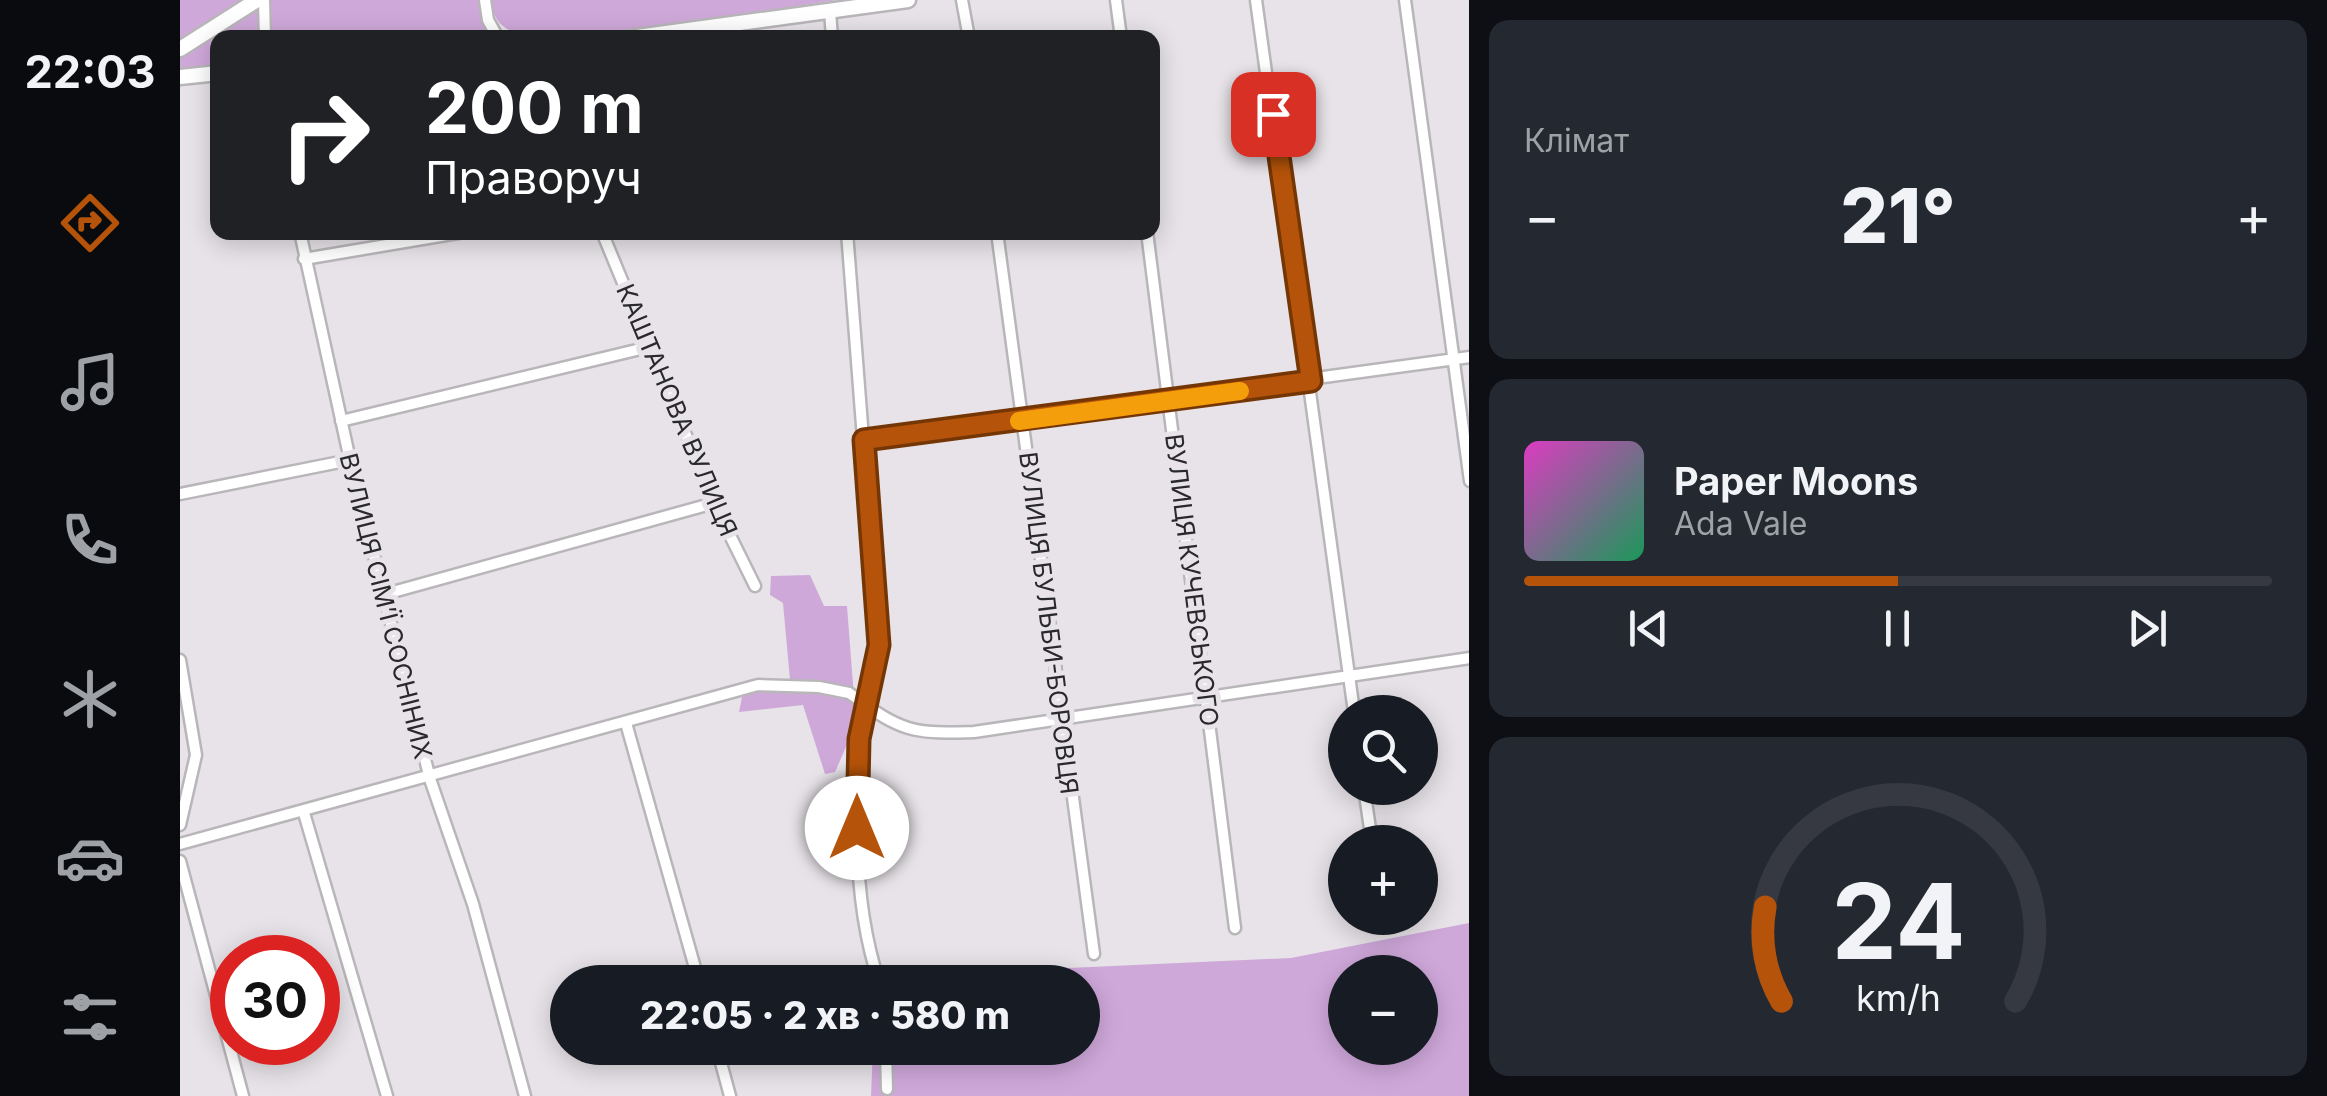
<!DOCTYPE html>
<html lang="uk">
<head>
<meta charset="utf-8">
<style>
	:root { --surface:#171b24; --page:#242831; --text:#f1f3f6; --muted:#9ea1a6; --line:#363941; --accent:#b45309 }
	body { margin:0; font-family:Inter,sans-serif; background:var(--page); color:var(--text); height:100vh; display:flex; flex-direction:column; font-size:38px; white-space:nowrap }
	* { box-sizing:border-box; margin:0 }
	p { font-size:32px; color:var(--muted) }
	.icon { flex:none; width:55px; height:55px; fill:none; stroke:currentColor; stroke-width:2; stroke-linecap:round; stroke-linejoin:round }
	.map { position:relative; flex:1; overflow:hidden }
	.panel { display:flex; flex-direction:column; gap:20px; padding:20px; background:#0d0f14; width:858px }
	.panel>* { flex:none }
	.top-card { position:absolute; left:30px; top:30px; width:950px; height:210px; border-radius:20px; box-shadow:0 5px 25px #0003; background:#202124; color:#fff; overflow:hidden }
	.buttons { position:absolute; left:1148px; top:695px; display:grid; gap:20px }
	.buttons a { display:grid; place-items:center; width:110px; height:110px; border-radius:50%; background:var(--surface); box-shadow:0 5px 25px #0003; font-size:50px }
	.speed { position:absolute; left:30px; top:935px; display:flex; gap:20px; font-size:50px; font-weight:700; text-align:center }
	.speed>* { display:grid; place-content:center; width:130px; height:130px; border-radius:50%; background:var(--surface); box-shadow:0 5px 25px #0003; line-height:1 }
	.speed .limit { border:15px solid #d22; background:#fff; color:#111 }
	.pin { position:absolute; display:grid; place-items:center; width:85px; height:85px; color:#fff; margin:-42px; border-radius:20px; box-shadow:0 5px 15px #0006 }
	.me { position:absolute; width:110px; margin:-55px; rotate:0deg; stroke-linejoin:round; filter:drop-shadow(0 0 8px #0008) }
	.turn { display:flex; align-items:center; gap:35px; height:210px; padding:0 50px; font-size:45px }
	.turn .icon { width:130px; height:130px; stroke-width:2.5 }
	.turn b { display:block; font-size:70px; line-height:85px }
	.big { font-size:75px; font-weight:800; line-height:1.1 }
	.panel .widget { flex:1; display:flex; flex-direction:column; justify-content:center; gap:15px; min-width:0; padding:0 35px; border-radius:20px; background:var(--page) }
	.panel .dial { align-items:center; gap:0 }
	.dial svg { height:260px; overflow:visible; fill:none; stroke:var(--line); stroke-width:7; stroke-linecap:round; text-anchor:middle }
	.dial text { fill:var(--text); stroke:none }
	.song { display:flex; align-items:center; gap:30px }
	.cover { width:120px; height:120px; border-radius:15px; background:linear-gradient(135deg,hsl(310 70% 55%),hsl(150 70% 35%)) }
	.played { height:10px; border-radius:5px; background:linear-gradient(90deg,var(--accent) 50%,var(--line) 50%) }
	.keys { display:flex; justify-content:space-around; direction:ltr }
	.heat { display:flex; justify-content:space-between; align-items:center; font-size:55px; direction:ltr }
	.trip { position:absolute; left:370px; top:965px; width:550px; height:100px; border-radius:50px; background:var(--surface); box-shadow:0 5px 25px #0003; font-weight:800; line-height:100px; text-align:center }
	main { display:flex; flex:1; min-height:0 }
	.tab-bar { display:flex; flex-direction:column; width:180px; justify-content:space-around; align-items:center; background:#090b0e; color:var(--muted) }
	.tab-bar .icon { width:70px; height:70px }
	.tab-bar .on { color:var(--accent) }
	.tab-bar b { font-size:45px; color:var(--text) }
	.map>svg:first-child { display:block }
	.green { fill:#cfa8da; fill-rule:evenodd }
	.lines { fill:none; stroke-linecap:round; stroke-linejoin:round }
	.street-casing { stroke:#b9b6ba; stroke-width:15 }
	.secondary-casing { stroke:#b9b6ba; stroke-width:19 }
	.street { stroke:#fff; stroke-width:10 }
	.secondary { stroke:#fff; stroke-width:14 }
	.route-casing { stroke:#753606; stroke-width:25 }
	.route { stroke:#b45309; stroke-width:18 }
	.slow { stroke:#f59e0b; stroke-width:18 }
	.labels { text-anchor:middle; stroke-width:10; stroke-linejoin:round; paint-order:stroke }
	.street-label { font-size:25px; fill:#29282a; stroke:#e7e3e8 }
</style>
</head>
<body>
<main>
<nav class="tab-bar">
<b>22:03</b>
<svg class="icon on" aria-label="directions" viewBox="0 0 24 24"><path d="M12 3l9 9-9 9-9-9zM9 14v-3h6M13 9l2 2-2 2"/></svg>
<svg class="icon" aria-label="music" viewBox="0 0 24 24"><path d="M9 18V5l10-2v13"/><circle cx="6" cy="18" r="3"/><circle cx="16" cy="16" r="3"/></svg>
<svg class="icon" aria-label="phone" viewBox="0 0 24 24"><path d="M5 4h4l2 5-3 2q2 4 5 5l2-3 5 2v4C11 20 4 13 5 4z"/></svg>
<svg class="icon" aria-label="climate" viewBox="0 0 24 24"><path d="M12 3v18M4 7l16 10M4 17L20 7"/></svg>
<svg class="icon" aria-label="car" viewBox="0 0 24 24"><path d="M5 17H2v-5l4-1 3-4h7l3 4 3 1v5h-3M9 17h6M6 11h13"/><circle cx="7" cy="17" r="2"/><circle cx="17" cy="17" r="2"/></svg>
<svg class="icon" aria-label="filters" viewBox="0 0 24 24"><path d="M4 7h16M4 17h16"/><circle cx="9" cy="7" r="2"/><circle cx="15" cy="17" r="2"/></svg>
</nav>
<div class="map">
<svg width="1290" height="1096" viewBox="0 0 1290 1096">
	<rect width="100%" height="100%" fill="#e7e3e8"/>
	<!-- green -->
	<path class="green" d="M0 0H299L308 37 304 34 295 38H38L37 75 0 80Z
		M310 0H657C599 8 370 53 329 30 316 23 314 14 310 0Z
		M630 575 644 606H667L676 724 655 772 645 774 623 705 559 712 562 697 575 692 611 691 603 603 590 595 591 576Z
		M1289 923V1096H691L693 1048H902V982H830L845 981V970L1111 958ZM1165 972H1240V1048H1165Z"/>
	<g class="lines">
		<defs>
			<path id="street" d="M84 0 85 38
				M305 0 308 20 318 38
				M782 0 789 38
				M936 0 941 38
				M1076 0 1174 712
				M1225 0 1290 481
				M650 11 652 38
				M120 232 170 460 250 779 293 904 345 1096
				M422 232 534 503 575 586
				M667 232 699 645 685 704C725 735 746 733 794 732L1290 658
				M817 232 914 954
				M967 232 1055 928
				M124 259 284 232
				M161 421 469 347
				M683 440 1290 357
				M0 494 170 460
				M202 595 534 503
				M0 660 16 755 0 825
				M446 723 519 982
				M1184 788 1192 842
				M124 813 207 1096
				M0 844 578 685 639 687 669 693 685 704C675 795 670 894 699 982
				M0 861 63 1096
				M537 1048 550 1096
				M706 1048 707 1089"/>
			<path id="secondary" d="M450 38 728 0
				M0 49 77 0
				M0 77 38 73"/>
		</defs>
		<!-- street casing -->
		<use href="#street" class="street-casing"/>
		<!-- secondary casing -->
		<use href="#secondary" class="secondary-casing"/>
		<!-- street -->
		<use href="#street" class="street"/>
		<!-- secondary -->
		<use href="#secondary" class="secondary"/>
	</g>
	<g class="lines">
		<defs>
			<path id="route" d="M677 828 679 739 699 645 684 440 1131 381 1093 114"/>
		</defs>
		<!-- route casing -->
		<use href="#route" class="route-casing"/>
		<!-- route -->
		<use href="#route" class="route"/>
		<!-- slow -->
		<path class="slow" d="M839 421 1060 391"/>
	</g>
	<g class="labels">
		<!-- street labels -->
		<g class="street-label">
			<text transform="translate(497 410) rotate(67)" y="9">КАШТАНОВА ВУЛИЦЯ</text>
			<text transform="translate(1012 580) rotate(83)" y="9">ВУЛИЦЯ КУЧЕВСЬКОГО</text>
			<text transform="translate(206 606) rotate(76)" y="9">ВУЛИЦЯ СІМ’Ї СОСНІНИХ</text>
			<text transform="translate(869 623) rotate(83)" y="9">ВУЛИЦЯ БУЛЬБИ-БОРОВЦЯ</text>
		</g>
	</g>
</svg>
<div class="buttons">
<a><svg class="icon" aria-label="search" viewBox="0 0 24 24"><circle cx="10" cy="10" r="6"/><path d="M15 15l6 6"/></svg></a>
<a>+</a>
<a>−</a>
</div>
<div class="speed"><div class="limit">30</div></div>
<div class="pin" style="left:1093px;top:114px;background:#d93025"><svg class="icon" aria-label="arrive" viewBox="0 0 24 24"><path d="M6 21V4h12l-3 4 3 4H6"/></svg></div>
<svg class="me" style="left:677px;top:828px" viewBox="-20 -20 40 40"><circle r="19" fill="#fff"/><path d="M0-13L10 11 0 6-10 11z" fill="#b45309"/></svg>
<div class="trip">22:05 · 2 хв · 580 m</div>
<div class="top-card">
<div class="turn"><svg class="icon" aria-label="right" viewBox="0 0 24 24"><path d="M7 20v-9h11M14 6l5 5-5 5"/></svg><div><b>200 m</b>Праворуч</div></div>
</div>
</div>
<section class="panel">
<div class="widget"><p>Клімат</p>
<div class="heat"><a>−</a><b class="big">21°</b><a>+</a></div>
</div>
<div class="widget">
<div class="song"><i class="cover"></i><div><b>Paper Moons</b><p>Ada Vale</p></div></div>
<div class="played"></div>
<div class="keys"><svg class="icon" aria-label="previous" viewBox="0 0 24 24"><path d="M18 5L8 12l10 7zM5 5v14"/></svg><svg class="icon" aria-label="pause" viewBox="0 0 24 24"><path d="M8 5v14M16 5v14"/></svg><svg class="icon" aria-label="next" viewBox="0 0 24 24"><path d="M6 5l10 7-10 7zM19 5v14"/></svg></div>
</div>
<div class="widget dial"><svg viewBox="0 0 100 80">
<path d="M14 69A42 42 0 1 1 86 69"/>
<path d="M14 69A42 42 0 0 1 9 40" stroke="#b45309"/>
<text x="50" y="56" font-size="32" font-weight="700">24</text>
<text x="50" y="72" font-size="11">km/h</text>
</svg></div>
</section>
</main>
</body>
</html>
